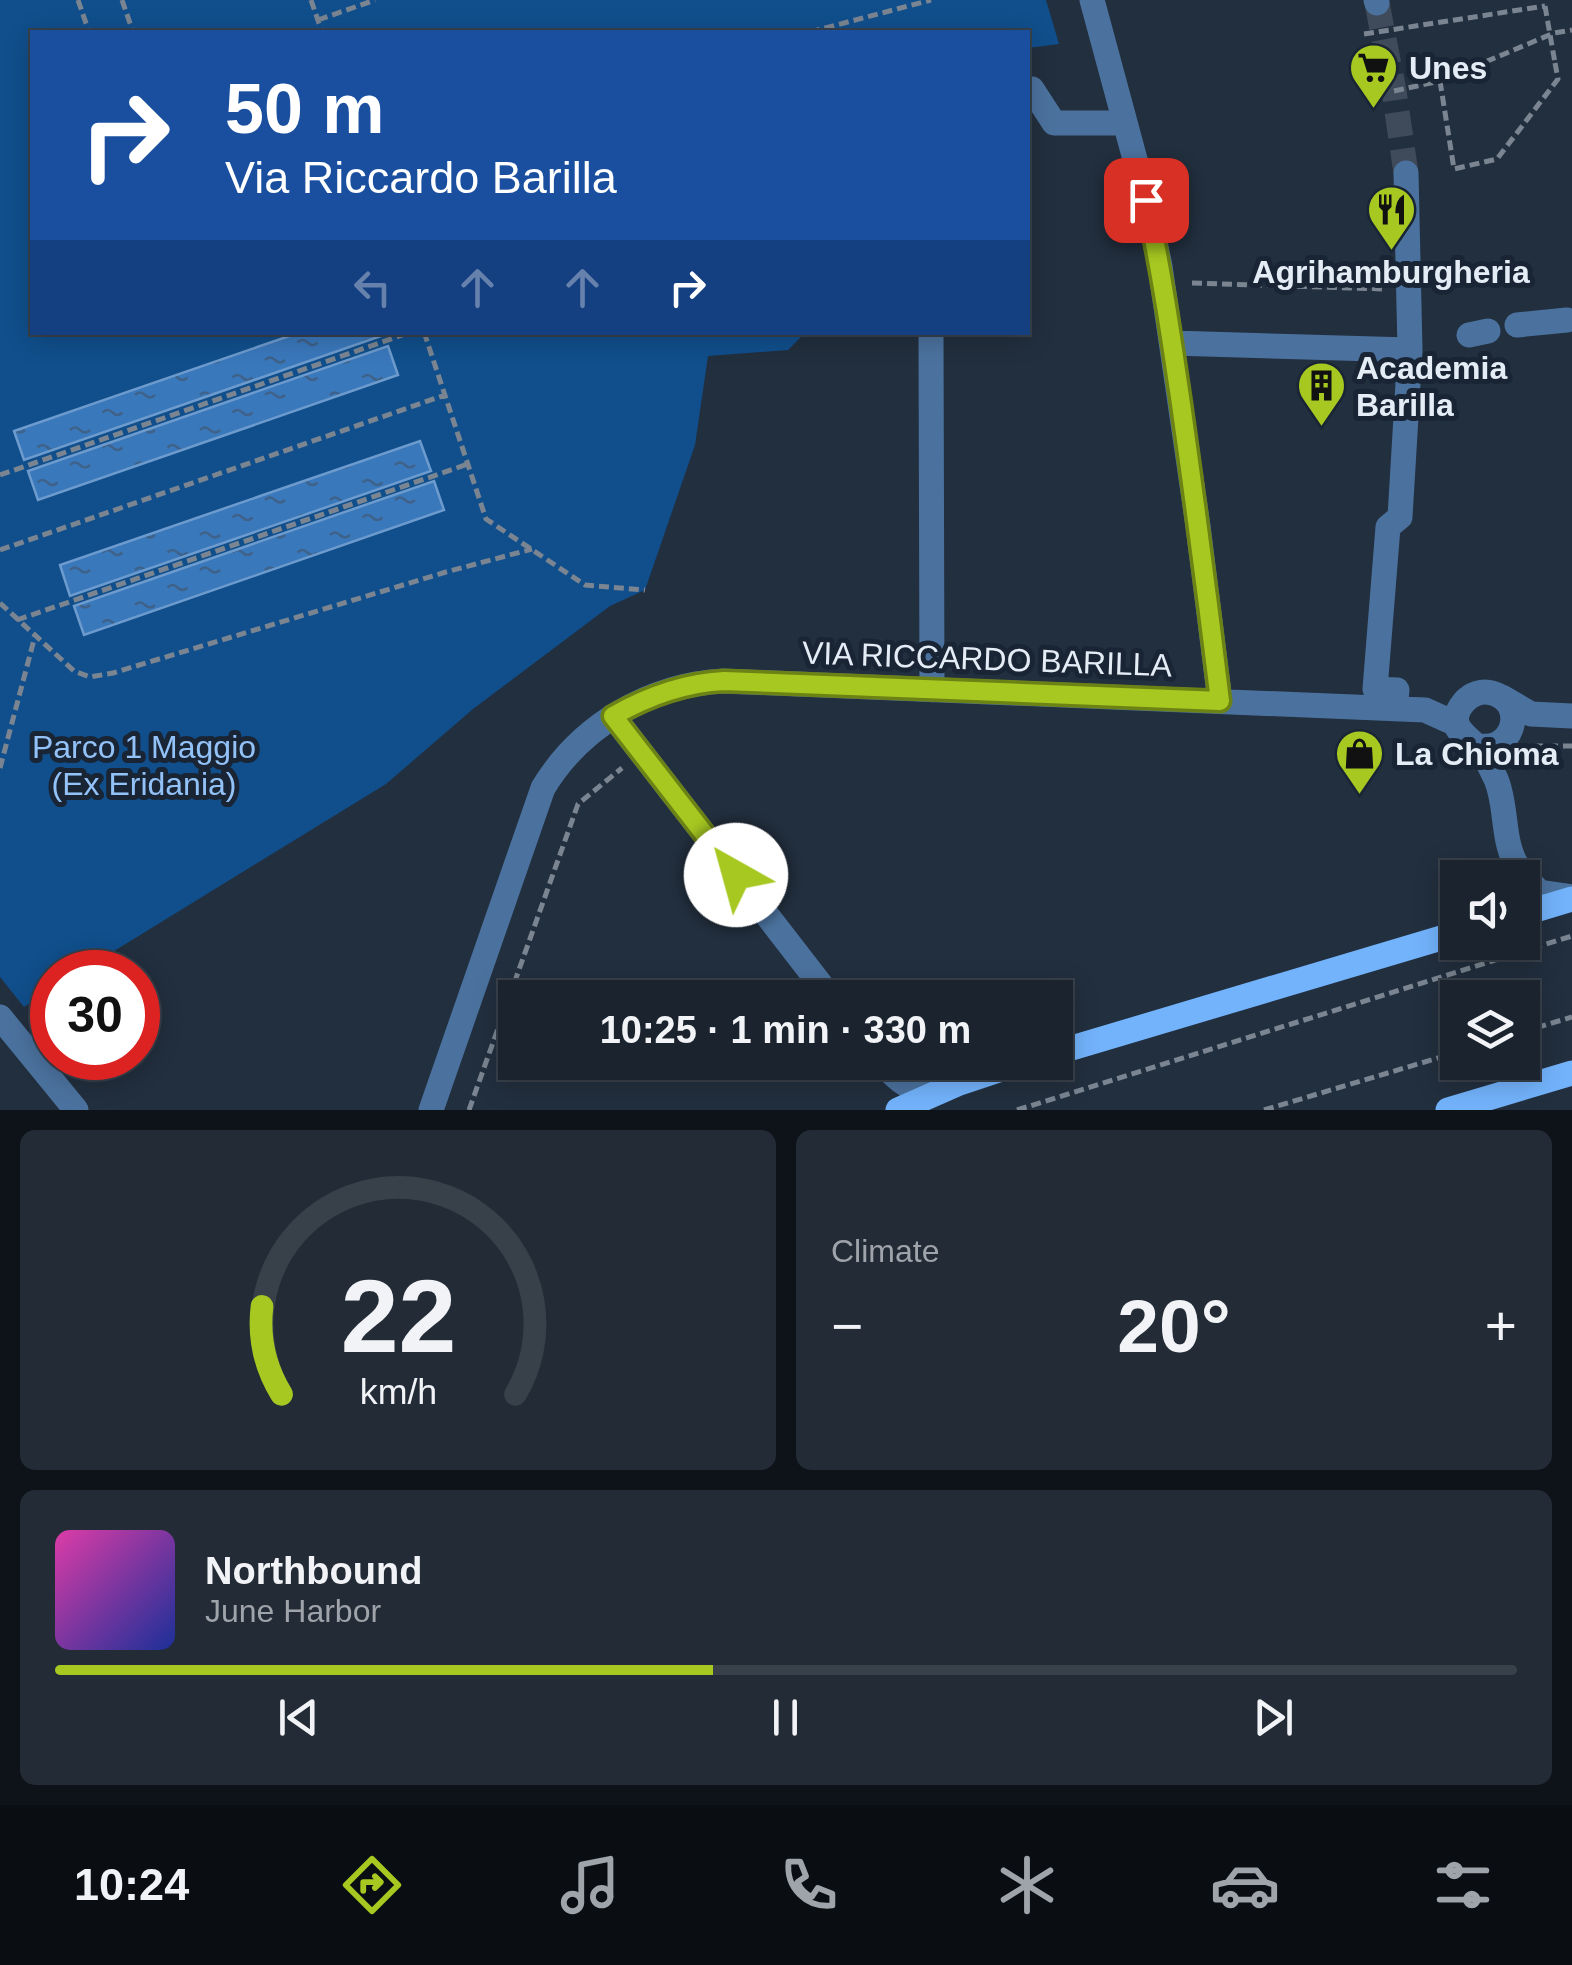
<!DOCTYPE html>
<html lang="en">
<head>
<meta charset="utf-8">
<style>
	:root { --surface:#1a232e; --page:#232b36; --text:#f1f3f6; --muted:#9fa4aa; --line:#38404a; --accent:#a6c821 }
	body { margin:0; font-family:Helvetica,sans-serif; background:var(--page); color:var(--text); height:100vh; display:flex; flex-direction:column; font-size:38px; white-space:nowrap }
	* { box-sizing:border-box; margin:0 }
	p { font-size:32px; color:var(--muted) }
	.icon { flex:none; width:55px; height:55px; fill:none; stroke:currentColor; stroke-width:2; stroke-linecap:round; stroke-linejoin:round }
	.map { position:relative; height:1110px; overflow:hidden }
	.side { display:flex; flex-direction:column; gap:20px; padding:20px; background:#0e1319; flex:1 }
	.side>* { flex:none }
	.top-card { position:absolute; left:30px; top:30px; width:1000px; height:305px; border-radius:0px; box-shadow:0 5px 25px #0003,0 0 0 2px var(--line); background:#1a4fa0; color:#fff; overflow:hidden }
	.tools { position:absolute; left:1440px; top:860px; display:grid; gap:20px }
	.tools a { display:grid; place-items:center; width:100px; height:100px; border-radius:0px; background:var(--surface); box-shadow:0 5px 25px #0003,0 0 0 2px var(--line); font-size:50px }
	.speed { position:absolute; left:30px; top:950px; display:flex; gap:20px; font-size:50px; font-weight:700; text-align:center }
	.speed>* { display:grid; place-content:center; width:130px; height:130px; border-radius:50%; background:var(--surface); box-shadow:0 5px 25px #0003,0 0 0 2px var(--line); line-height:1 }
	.speed .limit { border:15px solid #d22; background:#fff; color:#111 }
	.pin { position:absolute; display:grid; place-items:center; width:85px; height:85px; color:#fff; margin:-42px; border-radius:20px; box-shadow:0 5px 15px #0006 }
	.me { position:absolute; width:110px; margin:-55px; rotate:322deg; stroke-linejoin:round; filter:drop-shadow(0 0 8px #0008) }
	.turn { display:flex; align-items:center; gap:35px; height:210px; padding:0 30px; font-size:45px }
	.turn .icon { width:130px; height:130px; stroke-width:2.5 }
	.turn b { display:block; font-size:70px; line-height:85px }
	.lanes { display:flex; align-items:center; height:95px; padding:0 30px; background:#0003; justify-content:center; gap:50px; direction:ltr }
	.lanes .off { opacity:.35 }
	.big { font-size:75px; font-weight:800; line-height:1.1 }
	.side .tile { flex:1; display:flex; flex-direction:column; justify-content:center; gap:15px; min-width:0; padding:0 35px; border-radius:15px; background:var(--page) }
	.side .dial { align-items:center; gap:0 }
	.dial svg { height:260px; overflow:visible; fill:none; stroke:var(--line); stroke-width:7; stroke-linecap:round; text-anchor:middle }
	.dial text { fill:var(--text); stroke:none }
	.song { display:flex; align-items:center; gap:30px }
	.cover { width:120px; height:120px; border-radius:15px; background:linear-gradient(135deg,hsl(320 70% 55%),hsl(230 70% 35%)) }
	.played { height:10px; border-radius:5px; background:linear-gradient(90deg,var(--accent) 45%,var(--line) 45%) }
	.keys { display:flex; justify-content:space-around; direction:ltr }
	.heat { display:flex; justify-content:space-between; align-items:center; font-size:55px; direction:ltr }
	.side .tiles { flex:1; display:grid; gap:20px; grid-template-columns:1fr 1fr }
	.tile:last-child { grid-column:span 2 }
	.trip { position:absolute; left:498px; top:980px; width:575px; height:100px; border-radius:0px; background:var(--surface); box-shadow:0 5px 25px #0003,0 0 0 2px var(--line); font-weight:800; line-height:100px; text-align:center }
	.tab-bar { display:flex; height:160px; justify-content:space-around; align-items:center; background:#0a0e12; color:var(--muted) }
	.tab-bar .icon { width:70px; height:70px }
	.tab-bar .on { color:var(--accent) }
	.tab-bar b { font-size:45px; color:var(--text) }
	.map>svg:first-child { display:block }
	.park { fill:#104f8c; fill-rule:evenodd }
	.water { fill:url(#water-ripples); stroke:#6d9bcd; stroke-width:2.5 }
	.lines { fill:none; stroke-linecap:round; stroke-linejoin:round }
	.minor-tunnel { stroke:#3f4b5a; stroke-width:25; stroke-dasharray:25 12; stroke-linecap:butt }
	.path { stroke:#7a8591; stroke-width:5; stroke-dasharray:10 5; stroke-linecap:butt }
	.minor { stroke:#4b729e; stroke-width:25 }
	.major { stroke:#73b3fc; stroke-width:25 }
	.path-bridge { stroke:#7a8591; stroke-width:5; stroke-dasharray:10 5; stroke-linecap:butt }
	.route-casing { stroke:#6c8215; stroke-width:25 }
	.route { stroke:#a6c821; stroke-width:18 }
	.labels { text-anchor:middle; stroke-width:10; stroke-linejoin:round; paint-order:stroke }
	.poi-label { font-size:32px; font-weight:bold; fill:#e4ecf6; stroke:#192534; text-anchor:start }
	.street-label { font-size:32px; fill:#e4ecf6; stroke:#192534 }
	.park-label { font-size:32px; fill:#93c2f8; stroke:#192534 }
</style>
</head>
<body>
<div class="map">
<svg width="1572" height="1110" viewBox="0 0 1572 1110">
	<defs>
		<pattern id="water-ripples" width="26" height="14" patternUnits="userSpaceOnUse" patternTransform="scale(2.5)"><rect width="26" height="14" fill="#3a78bc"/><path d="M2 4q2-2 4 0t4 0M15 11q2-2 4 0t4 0" fill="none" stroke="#3e6289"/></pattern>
	</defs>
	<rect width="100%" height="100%" fill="#222f3e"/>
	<!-- park -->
	<path class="park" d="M0 0H1046L1059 44 1028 48V32H32V332L298 333 14 431 24 460 384 335 383 333H805L788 350 708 356 695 445 645 590 610 606 473 709 386 784 80 972H52V989L24 1007 0 977ZM388 347 398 375 37 499 28 471ZM434 481 444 510 84 634 74 606Z"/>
	<!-- water -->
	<path class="water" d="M383 332 384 335 24 460 14 431 298 333Z
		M388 346 398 375 38 500 28 471Z
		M420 441 431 471 70 596 60 565Z
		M434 481 444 510 84 635 74 606Z"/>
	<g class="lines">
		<!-- minor-tunnel -->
		<path class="minor-tunnel" d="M1377 3 1394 91 1406 173"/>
		<!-- path -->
		<path class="path" d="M78 0 89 32
			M122 0 133 32
			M311 0 322 32
			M318 20 375 0
			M810 32 931 0
			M1364 34 1545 6
			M1555 63 1558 79 1497 159 1454 169 1440 81 1554 33 1572 30
			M1394 91 1440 81
			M1192 283 1384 289
			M424 332 486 519 585 585 645 590
			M0 475 411 332
			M0 550 445 395
			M0 603 74 671 90 677 113 673 446 572 532 549
			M17 620 468 464
			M1533 746H1572
			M0 768 35 636
			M1522 1032 1572 1017
			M469 1110 578 804 622 768
			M1017 1110 1572 936
			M1264 1110 1458 1052"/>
		<!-- minor -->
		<path class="minor" d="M1092 0 1146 200 1160 266 1198 526 1220 701
			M1376 0 1377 3
			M1028 89H1032L1054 123H1124
			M1517 325 1567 320
			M931 332 932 690
			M1469 335 1488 331
			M1172 343 1410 350
			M1502 697 1531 714 1572 716
			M1395 708 1397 690 1375 689 1388 527 1400 517 1410 350 1406 173
			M613 716 831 998
			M1473 744C1513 758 1529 703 1492 693 1482 690 1471 694 1464 702 1443 727 1471 737 1482 752 1485 756 1494 775 1496 779 1507 805 1502 837 1515 862 1521 873 1531 883 1539 892L1572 897
			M0 1017 76 1110
			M882 1062C897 1081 913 1094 938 1091
			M431 1110 543 788C581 725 650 685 723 681L1425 710 1454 723 1460 732"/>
		<!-- major -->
		<path class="major" d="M1522 914 1572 899
			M1055 1053 1458 933
			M898 1110 957 1084 1023 1062
			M1448 1110 1572 1073"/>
		<!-- path-bridge -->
		<path class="path-bridge" d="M1545 6 1555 63"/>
	</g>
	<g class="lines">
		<defs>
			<path id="route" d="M736 875 613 716C648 696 683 683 724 681L1220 701C1208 602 1195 503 1181 404 1171 336 1161 268 1146 200"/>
		</defs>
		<!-- route casing -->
		<use href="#route" class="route-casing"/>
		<!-- route -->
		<use href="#route" class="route"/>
	</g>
	<!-- icons -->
	<defs>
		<symbol id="supermarket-pin" viewBox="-11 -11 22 30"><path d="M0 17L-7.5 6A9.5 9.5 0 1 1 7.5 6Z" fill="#a6c821" stroke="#192534"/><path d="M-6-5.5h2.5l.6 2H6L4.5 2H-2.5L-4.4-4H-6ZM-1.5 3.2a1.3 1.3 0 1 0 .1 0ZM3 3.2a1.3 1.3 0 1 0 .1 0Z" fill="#111"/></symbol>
		<symbol id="restaurant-pin" viewBox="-11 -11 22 30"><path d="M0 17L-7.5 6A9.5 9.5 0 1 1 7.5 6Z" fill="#a6c821" stroke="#192534"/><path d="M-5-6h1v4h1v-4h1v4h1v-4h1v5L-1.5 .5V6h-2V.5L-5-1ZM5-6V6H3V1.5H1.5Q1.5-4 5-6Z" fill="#111"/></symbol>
		<symbol id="building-pin" viewBox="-11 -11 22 30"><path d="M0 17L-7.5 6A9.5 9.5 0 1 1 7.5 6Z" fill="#a6c821" stroke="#192534"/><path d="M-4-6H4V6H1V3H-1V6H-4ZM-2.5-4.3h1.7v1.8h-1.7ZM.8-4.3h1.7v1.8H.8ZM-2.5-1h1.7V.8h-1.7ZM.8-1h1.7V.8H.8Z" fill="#111"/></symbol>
		<symbol id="shop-pin" viewBox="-11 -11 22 30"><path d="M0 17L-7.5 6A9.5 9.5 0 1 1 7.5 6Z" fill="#a6c821" stroke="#192534"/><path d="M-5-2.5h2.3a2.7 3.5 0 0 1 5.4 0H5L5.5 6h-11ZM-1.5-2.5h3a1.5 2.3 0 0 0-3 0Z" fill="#111"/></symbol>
	</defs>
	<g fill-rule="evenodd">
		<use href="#supermarket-pin" x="1346" y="40" width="55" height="75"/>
		<use href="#restaurant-pin" x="1364" y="182" width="55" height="75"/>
		<use href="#building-pin" x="1294" y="358" width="55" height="75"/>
		<use href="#shop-pin" x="1332" y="726" width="55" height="75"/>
	</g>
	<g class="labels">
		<!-- poi labels -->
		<g class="poi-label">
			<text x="1409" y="79">Unes</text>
			<text x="1391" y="283" text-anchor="middle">Agrihamburgheria</text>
			<text x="1356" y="379">Academia<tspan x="1356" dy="37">Barilla</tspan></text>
			<text x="1395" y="765">La Chioma</text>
		</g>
		<!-- street labels -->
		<g class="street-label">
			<text transform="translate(987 659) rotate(2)" y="11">VIA RICCARDO BARILLA</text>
		</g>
		<!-- park labels -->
		<g class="park-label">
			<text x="144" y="758">Parco 1 Maggio<tspan x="144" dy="37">(Ex Eridania)</tspan></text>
		</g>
	</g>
</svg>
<div class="tools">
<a><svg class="icon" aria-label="sound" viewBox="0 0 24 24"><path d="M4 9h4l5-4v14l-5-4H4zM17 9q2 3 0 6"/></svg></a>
<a><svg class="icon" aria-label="layers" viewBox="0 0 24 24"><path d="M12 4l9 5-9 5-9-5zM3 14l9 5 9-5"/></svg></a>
</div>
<div class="speed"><div class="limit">30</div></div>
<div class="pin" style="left:1146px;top:200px;background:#d93025"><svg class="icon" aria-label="arrive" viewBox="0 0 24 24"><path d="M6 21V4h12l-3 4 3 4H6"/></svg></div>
<svg class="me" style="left:736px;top:875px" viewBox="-20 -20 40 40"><circle r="19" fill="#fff"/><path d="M0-13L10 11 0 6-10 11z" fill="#a6c821"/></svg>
<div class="trip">10:25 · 1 min · 330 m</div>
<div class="top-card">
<div class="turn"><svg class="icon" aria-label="right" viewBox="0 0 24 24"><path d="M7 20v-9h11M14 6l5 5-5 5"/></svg><div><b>50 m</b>Via Riccardo Barilla</div></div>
<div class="lanes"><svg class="icon off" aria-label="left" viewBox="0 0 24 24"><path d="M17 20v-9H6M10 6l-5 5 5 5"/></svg><svg class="icon off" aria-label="ahead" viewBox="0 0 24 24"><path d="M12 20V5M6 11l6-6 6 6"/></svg><svg class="icon off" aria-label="ahead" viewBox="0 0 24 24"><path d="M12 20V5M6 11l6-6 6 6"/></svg><svg class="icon" aria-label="right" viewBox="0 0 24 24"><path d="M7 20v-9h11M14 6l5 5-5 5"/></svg></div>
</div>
</div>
<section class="side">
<div class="tiles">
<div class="tile dial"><svg viewBox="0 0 100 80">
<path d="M14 69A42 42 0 1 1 86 69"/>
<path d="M14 69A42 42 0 0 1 8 42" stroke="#a6c821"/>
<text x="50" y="56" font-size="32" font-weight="700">22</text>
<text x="50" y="72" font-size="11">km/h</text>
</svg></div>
<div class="tile"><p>Climate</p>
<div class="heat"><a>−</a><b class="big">20°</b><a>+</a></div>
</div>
<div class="tile">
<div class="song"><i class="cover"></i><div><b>Northbound</b><p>June Harbor</p></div></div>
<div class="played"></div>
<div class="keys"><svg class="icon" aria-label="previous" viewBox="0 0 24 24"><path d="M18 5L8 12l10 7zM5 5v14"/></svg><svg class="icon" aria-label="pause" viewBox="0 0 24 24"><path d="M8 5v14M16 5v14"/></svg><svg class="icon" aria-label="next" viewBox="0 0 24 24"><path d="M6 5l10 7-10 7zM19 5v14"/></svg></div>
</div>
</div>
</section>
<nav class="tab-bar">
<b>10:24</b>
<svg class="icon on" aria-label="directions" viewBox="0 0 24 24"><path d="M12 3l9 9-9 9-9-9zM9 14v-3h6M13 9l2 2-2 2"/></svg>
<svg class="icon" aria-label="music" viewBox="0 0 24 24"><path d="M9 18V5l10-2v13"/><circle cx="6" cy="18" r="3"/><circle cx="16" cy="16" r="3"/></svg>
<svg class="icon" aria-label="phone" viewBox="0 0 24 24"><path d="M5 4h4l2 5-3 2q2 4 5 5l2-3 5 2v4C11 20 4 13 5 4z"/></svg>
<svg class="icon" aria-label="climate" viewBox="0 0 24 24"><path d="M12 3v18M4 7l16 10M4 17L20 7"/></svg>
<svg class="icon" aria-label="car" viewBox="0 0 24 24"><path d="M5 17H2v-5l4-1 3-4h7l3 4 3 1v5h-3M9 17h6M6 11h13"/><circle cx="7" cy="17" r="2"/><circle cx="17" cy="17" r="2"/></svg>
<svg class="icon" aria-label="filters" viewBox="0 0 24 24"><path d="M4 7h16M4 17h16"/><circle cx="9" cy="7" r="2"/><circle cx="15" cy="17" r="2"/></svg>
</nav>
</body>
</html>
